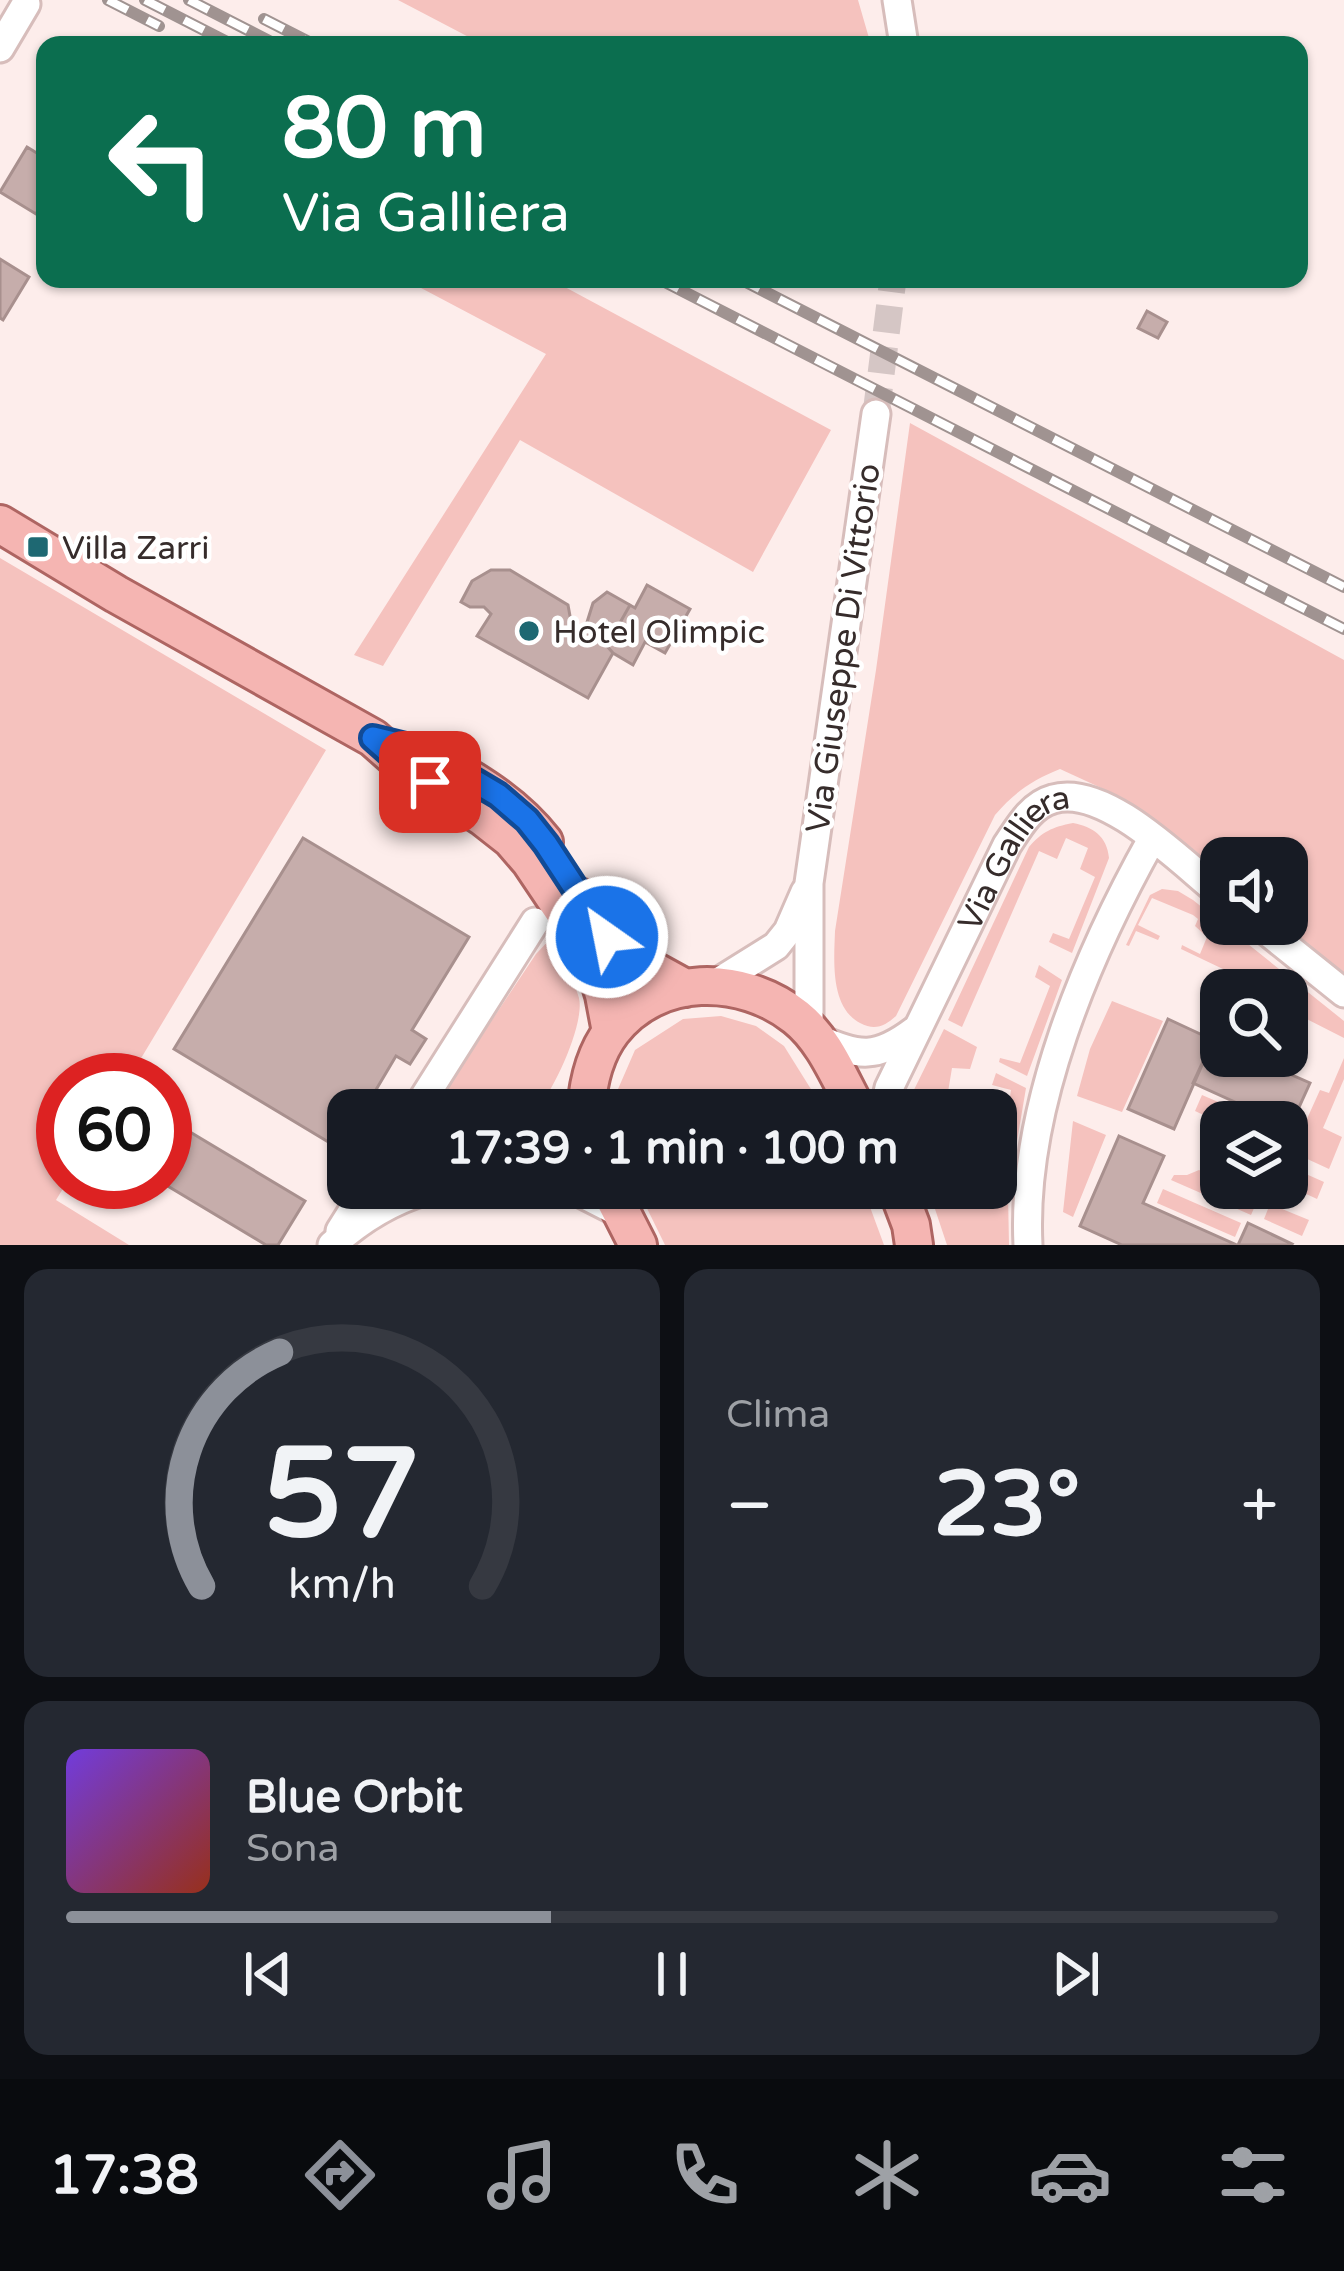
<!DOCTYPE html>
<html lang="it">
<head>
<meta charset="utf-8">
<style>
	:root { --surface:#171b24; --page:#242831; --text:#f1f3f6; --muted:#9ea1a6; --line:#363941; --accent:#8c9099 }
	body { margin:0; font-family:"Varela Round",sans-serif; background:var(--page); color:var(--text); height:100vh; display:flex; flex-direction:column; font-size:45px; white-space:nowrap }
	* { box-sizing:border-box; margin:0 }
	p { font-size:39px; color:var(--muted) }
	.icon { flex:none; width:66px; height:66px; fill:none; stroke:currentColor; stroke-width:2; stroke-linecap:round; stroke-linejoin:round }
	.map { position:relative; height:1245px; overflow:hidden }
	.sheet { display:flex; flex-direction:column; gap:24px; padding:24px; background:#0d0f14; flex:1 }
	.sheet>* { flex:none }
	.top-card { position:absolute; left:36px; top:36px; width:1272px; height:252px; border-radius:24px; box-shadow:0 3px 9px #0004; background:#0b6e4f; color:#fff; overflow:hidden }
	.tools { position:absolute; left:1200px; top:837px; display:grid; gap:24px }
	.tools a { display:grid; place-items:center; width:108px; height:108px; border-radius:24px; background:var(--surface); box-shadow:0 3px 9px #0004; font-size:60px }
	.speed { position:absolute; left:36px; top:1053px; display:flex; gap:24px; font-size:60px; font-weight:700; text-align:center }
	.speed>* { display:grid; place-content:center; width:156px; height:156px; border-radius:50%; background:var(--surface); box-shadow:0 3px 9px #0004; line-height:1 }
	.speed .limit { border:18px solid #d22; background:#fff; color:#111 }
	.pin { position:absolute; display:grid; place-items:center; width:102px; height:102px; color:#fff; margin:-51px; border-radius:24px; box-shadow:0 6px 18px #0006 }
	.me { position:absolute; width:132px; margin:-66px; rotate:327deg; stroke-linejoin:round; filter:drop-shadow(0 0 9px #0008) }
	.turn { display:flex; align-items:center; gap:42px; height:252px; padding:0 48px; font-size:54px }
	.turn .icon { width:156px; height:156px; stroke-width:2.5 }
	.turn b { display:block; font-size:84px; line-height:102px }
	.big { font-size:90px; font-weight:700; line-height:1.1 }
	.sheet .tile { flex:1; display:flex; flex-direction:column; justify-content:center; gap:18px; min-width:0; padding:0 42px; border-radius:24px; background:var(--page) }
	.sheet .dial { align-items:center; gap:0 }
	.dial svg { height:312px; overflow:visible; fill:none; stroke:var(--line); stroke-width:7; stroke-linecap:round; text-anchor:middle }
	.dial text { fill:var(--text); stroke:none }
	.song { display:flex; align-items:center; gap:36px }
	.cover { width:144px; height:144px; border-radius:18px; background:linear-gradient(135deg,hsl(260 70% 55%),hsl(10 70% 35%)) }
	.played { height:12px; border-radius:6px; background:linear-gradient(90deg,var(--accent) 40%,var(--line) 40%) }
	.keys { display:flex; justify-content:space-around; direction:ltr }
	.heat { display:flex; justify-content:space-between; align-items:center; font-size:66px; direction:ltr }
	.sheet .tiles { flex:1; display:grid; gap:24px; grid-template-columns:1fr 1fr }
	.tile:last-child { grid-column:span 2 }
	.trip { position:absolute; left:327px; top:1089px; width:690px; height:120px; border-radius:24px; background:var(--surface); box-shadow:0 3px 9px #0004; font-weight:700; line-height:120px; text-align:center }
	.tabs { display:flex; height:192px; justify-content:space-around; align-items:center; background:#090b0e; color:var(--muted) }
	.tabs .icon { width:84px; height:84px }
	.tabs .selected { color:var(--accent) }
	.tabs b { font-size:54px; color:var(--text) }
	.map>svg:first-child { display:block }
	.green { fill:#f5c2be }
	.building { fill:#c6adab; stroke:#a8908e; stroke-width:3 }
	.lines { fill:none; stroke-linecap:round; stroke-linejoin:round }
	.minor-tunnel { stroke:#d5c6c5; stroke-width:27; stroke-dasharray:27 14; stroke-linecap:butt }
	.minor-casing { stroke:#d7bdbb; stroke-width:33 }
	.major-casing { stroke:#ae6562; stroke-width:42 }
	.minor { stroke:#fff; stroke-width:27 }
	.major { stroke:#f5b5b2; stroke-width:36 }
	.rail-casing { stroke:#a09391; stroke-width:12 }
	.rail { stroke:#fff; stroke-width:8; stroke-dasharray:22; stroke-linecap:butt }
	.route-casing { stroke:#114b97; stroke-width:30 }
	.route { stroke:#1a73e8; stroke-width:21 }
	.poi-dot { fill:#1e6872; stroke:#fff; stroke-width:4.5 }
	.labels { text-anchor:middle; stroke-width:9; stroke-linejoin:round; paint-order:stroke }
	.poi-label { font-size:33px; fill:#362c2b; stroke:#fff; text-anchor:start }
	.street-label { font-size:33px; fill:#362c2b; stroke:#fff }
</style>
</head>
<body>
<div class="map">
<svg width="1344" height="1245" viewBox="0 0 1344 1245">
	<rect width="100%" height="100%" fill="#fdedeb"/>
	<!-- green -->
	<path class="green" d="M398 0H858L871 45H484Z
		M404 279H550L831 430 753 572 520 440 383 666 354 655 546 354Z
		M910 423 1344 660V974L1283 924H1287V858H1221V875L1110 792 1060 769C1032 780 1014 793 995 815L896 1016C885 1026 875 1031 860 1023 830 1007 834 961 835 931L876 670Z
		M0 558 326 750 128 1080H63V1182H67L56 1200 129 1245H0Z
		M1073 823C1093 827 1107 836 1109 858L1072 953 1049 942 1053 933 1069 939 1095 877 1080 869 1088 848 1066 838 1057 859 1039 851 962 1027 948 1020 1029 847C1042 832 1052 827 1073 823Z
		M1162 889 1178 891 1193 900 1344 1021V1038L1287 1009V990H1267L1181 949 1182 945 1200 954 1207 937 1195 926 1198 919 1193 915 1152 898 1138 925 1160 936 1158 940 1136 931 1129 946 1126 945 1150 895Z
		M552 937C562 956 573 977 579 998 585 1023 554 1091 536 1110H432L536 954Z
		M1039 965 1062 980 1027 1076 999 1062 1000 1058 1020 1063 1050 986 1035 977Z
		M1112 1001 1163 1021 1122 1112 1077 1096 1090 1049Z
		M721 1016 756 1026 784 1046 824 1110H614L615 1096 635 1050 683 1019Z
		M944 1029 977 1047 970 1069 952 1068 945 1110H904Z
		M1344 1058V1079L1323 1128 1342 1137 1329 1169 1292 1152 1320 1090 1329 1093Z
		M996 1073 1026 1088 1008 1194 1009 1245H947L928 1188H958L963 1204H981L980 1188H996L1011 1090 992 1085Z
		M1202 1095 1265 1122 1221 1123 1195 1111Z
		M1073 1121 1106 1135 1073 1217 1063 1212Z
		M1288 1166 1324 1182 1317 1199 1287 1185Z
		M1199 1170 1221 1180V1188H1239L1259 1197 1251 1215 1171 1180 1174 1175H1187Z
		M637 1188H863L884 1245H665Z
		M1163 1189 1241 1223 1235 1237 1157 1203Z
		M1270 1204 1309 1220 1302 1236 1264 1219Z"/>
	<!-- building -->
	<path class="building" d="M27 147 45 158V208L41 205 36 214 0 192Z
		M0 259 29 277 3 320 0 318Z
		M1147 311 1167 322 1158 338 1138 328Z
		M491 570H510L568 605 572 627 583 635 593 603 607 592 630 605 617 628 613 626 606 645 613 653 588 698 477 636 491 614 484 607H470L461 602 472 581Z
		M647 585 690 609 665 653 645 642 633 665 613 653 606 645 613 626 617 628 630 605 635 608Z
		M303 838 469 937 412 1030 426 1039 410 1064 396 1056 364 1110H348V1136L340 1149 174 1049Z
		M1168 1019 1213 1040 1174 1129 1128 1109Z
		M1213 1040 1221 1043V1056H1249L1310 1083 1290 1127 1287 1122H1279L1193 1083Z
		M165 1117 305 1201 278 1245H266L161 1182H165Z
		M1119 1136 1164 1156 1143 1203 1237 1245H1122L1080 1226Z
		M1248 1223 1292 1244 1291 1245H1238Z"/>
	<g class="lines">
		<!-- minor-tunnel -->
		<path class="minor-tunnel" d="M876 414 893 279"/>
		<defs>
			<g id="minor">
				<path d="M897 0 904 45"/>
				<path d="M0 48 26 4"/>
				<path d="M1258 924 1344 993"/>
				<path d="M715 984 776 946 788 931 805 892"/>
				<path d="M809 1030V883L876 414"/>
				<path d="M817 1038C859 1057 877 1059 914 1031"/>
				<path d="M416 1110 535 922"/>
				<path id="s1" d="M884 1110 889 1088 1007 845C1019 827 1031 805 1053 799 1105 783 1183 864 1221 894"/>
				<path d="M571 1188 622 1214"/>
				<path d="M340 1231 367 1188"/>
				<path d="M332 1245C362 1218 396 1197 436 1188"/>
				<path d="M1028 1245C1021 1109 1087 955 1152 839"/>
			</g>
			<path id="major" d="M0 524 116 594 373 738 408 769 483 817 511 839 530 861 575 928 595 966 604 995 611 1032
				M442 762C481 785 516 806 544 842
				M582 898 607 937 625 955 685 988
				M586 1110C588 1083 595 1053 612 1031 657 973 742 974 796 1017 825 1040 839 1078 857 1110
				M609 1188 638 1245
				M897 1188 911 1225 914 1245"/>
		</defs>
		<!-- minor casing -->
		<use href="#minor" class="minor-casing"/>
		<!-- major casing -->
		<use href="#major" class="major-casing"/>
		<!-- minor -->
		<use href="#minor" class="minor"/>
		<!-- major -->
		<use href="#major" class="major"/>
		<defs>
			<path id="rail" d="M108 0 159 26
				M145 0 233 45
				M189 0 277 45
				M264 19 315 45
				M659 279 1344 629
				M740 279 1344 587"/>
		</defs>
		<!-- rail casing -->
		<use href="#rail" class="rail-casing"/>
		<!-- rail -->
		<use href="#rail" class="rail"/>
	</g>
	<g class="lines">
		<defs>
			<path id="route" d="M430 782 408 769 373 738 422 750 498 795 527 820 546 844 607 937"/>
		</defs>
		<!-- route casing -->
		<use href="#route" class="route-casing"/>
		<!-- route -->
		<use href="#route" class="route"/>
	</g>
	<!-- markers -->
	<g class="poi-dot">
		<rect x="26" y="535" width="24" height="24" rx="6"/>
		<circle cx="529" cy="631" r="12"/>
	</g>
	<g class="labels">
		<!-- poi labels -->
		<g class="poi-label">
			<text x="62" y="559">Villa Zarri</text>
			<text x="553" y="643">Hotel Olimpic</text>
		</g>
		<!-- street labels -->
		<g class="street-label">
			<text transform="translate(842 648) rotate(-82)" y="12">Via Giuseppe Di Vittorio</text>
			<text dy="12" stroke="none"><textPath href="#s1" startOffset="288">Via Galliera</textPath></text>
		</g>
	</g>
</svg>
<div class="tools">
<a><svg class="icon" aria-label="sound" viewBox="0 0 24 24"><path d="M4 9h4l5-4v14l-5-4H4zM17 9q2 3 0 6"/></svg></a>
<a><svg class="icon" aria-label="search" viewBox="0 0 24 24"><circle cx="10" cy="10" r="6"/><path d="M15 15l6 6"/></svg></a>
<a><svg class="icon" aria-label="layers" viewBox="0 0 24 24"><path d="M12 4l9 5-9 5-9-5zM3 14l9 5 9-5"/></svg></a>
</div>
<div class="speed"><div class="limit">60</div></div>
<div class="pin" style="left:430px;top:782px;background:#d93025"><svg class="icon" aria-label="arrive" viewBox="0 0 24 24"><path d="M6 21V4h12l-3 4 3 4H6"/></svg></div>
<svg class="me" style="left:607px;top:937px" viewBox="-20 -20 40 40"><circle r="17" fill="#1a73e8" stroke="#fff" stroke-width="3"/><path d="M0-11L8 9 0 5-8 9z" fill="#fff"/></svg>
<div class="trip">17:39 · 1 min · 100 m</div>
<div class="top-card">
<div class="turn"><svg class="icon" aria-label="left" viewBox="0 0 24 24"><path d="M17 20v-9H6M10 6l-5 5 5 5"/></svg><div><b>80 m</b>Via Galliera</div></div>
</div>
</div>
<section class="sheet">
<div class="tiles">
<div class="tile dial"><svg viewBox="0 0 100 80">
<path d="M14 69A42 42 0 1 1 86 69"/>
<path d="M14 69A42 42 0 0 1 34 9" stroke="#8c9099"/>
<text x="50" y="56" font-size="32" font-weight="700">57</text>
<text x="50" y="72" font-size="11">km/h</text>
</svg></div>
<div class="tile"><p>Clima</p>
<div class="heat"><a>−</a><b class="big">23°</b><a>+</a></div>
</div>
<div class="tile">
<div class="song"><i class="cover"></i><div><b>Blue Orbit</b><p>Sona</p></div></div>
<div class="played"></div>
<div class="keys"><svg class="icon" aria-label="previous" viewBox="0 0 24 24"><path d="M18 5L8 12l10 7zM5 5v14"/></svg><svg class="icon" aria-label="pause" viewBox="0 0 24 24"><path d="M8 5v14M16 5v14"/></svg><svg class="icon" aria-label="next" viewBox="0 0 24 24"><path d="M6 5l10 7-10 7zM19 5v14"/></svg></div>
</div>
</div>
</section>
<nav class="tabs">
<b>17:38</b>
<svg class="icon selected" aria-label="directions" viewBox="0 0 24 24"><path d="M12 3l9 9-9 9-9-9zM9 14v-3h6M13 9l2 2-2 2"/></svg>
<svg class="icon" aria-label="music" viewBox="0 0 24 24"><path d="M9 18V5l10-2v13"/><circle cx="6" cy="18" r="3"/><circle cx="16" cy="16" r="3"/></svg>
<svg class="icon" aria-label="phone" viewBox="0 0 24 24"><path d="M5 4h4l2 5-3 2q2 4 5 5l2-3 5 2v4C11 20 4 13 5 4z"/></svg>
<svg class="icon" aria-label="climate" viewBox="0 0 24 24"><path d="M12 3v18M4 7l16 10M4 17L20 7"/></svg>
<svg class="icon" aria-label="car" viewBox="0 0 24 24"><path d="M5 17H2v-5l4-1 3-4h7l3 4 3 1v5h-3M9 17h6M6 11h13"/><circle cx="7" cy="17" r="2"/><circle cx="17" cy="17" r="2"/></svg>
<svg class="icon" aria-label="filters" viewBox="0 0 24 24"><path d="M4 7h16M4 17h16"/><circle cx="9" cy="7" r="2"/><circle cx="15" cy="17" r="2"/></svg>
</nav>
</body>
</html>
